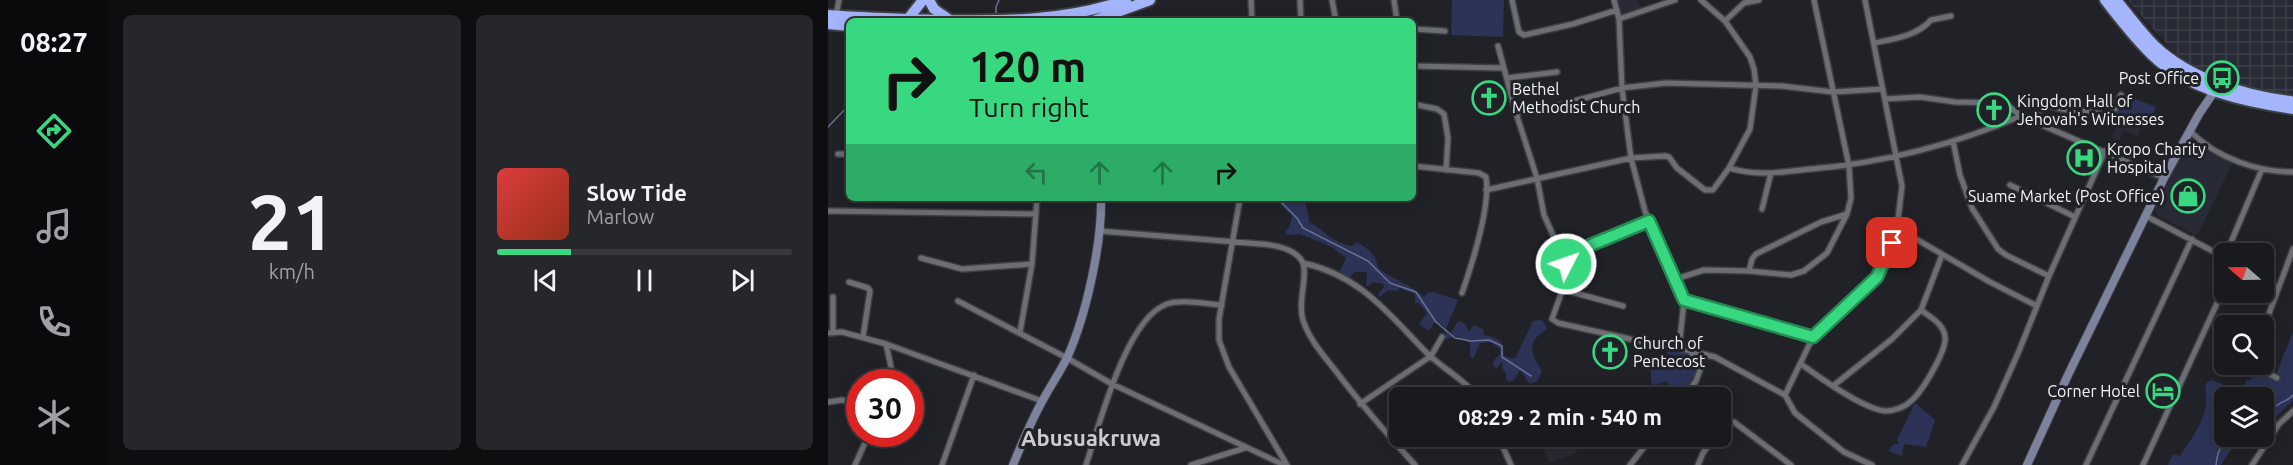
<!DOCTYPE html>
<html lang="en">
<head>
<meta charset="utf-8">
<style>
	:root { --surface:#191a1d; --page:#26272a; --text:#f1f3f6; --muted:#9fa1a4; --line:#37383b; --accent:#38d880 }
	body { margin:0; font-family:Ubuntu,sans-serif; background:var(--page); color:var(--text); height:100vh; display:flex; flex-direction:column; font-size:22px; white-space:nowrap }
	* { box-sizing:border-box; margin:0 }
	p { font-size:20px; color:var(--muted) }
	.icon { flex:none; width:33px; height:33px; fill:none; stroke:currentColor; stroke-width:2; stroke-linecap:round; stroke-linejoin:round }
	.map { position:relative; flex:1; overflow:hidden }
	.side { display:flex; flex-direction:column; gap:15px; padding:15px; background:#0e0e10; width:720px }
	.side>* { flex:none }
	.guide { position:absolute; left:18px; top:18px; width:570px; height:183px; border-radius:9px; box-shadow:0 3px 15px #0003,0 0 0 2px var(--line); background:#38d880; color:#111; overflow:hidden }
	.needle { width:39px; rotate:290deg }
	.tools { position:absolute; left:1386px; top:243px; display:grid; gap:12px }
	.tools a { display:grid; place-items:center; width:60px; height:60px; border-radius:9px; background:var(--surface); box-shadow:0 3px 15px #0003,0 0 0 2px var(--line); font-size:30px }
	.speed { position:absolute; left:18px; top:369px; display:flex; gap:12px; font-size:30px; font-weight:700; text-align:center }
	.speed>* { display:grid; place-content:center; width:78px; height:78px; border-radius:50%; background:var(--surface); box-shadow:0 3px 15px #0003,0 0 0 2px var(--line); line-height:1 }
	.speed .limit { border:9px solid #d22; background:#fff; color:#111 }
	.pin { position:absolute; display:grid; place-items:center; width:51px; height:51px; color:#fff; margin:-26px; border-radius:12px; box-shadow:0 3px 9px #0006 }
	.me { position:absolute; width:66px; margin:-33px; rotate:49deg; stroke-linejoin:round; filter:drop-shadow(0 0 4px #0008) }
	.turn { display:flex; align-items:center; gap:21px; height:126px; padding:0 24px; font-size:27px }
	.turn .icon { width:78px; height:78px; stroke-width:2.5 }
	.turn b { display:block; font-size:42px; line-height:51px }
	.lanes { display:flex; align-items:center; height:57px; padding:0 24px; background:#0003; justify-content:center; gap:30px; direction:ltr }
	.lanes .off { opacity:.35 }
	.side .card { flex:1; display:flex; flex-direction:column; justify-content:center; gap:9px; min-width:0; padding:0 21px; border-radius:9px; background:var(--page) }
	.side .dial { align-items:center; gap:0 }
	.dial b { font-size:78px; line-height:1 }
	.song { display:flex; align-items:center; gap:18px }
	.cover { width:72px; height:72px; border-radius:9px; background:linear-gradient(135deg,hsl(0 70% 55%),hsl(10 70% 35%)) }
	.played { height:6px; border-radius:3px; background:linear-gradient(90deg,var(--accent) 25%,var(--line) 25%) }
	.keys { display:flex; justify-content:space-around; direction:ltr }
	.side .tiles { flex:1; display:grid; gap:15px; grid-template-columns:repeat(2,1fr) }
	.trip { position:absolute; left:561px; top:387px; width:342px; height:60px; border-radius:9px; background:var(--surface); box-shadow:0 3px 15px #0003,0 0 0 2px var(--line); font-weight:700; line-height:60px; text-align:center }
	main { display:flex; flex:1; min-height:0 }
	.dock { display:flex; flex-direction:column; width:108px; justify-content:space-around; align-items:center; background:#0a0a0c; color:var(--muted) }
	.dock .icon { width:42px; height:42px }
	.dock .selected { color:var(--accent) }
	.dock b { font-size:27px; color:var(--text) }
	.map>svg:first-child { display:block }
	.built { fill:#282b35 }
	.industrial { fill:url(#industrial-grid) }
	.green { fill:#2c3357; fill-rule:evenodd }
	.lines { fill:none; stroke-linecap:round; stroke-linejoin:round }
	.stream { stroke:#697096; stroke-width:1.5 }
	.street-casing { stroke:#3e3f43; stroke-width:8 }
	.secondary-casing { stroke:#3e3f43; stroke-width:10 }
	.highway-casing { stroke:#3e3f43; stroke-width:14 }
	.street { stroke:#6d6e74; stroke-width:5 }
	.secondary { stroke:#7e839d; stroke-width:8 }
	.highway { stroke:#a5b5fc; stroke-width:10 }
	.route-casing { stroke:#248c53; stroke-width:15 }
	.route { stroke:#38d880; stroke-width:10 }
	.labels { text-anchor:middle; stroke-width:6; stroke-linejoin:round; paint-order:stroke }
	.poi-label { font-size:16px; fill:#f3f4f7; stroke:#212227; text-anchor:start }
	.district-label { font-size:22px; font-weight:bold; fill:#caccd2; stroke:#212227 }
</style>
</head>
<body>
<main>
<nav class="dock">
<b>08:27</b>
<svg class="icon selected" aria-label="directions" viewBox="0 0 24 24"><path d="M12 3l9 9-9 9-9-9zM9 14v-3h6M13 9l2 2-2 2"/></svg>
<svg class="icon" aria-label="music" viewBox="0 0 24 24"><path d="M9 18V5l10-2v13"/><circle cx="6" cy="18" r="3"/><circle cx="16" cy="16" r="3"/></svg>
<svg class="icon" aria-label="phone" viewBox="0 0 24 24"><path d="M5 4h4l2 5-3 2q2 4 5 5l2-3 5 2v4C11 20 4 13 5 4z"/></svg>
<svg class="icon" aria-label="climate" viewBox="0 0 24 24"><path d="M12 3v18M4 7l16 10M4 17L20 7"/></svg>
</nav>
<section class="side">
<div class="tiles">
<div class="card dial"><b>21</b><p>km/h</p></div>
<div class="card">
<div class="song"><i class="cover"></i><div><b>Slow Tide</b><p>Marlow</p></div></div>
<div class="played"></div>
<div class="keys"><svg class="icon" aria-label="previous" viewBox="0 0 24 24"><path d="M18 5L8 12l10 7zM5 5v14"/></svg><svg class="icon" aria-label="pause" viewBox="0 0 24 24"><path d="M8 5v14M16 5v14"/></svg><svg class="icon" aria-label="next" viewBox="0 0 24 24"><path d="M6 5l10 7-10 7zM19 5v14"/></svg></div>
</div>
</div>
</section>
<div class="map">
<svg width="1465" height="465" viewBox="0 0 1465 465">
	<defs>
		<pattern id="industrial-grid" width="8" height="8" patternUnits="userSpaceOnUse" patternTransform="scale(1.5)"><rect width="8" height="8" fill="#282b35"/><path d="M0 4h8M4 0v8" fill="none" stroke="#3d4049"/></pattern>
	</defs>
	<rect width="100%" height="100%" fill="#212227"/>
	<!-- built -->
	<path class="built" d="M789 0H810L813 8 795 15Z
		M1291 120 1312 128 1310 136 1295 130 1291 141 1284 138Z
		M1359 144 1405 162 1369 236 1329 215 1326 208Z
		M1249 145 1255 148V150L1266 152V161L1260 175 1242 166Z
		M711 437H743L749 453 721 462Z"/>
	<!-- industrial -->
	<path class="industrial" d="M1299 0H1465V95L1453 94 1406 82 1369 70 1344 50Z"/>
	<!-- green -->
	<path class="green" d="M624 0H676L675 37 623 35Z
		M1295 94 1328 107 1320 129 1286 115Z
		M446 198H477C477 207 481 213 481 222 496 230 506 244 524 246L529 242C540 249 548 254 550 268 564 279 584 285 596 297L599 293 605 292 630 300 618 329 623 333 630 321 637 324 641 332 646 325 655 329 656 335 667 338 674 343 676 356 685 359 688 357 705 321 714 320 719 328C717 331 715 332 712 334 698 345 706 359 714 371L709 382 701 383 692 370 686 380 681 382 678 380V373L675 370 674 362 669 368 665 366 666 360 672 354V349L663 342 652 343 645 359 642 356V343L628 336 618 339 615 325 606 323 601 331 591 324 599 313 591 303H587V294L571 288 570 291 560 290 552 297 550 294 556 287 555 284 546 282 538 287 539 272H526L521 279 510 274 518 258 504 247 472 234 458 235V230L461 228 464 216Z
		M1465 332V401C1456 408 1447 417 1441 427 1436 435 1435 441 1428 448L1418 446 1404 448 1393 465H1340L1345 454 1352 456C1362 441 1377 421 1378 403 1378 396 1377 390 1378 383L1384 380 1409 391 1415 392 1418 380H1423L1425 368 1446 379ZM1396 398H1436V436H1396Z
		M841 349 860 354 870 370 866 383 853 397H851L838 381 827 385 823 383V365L833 356H839V359L851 363 853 357 839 354Z
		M1087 403 1107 420 1098 447 1076 444 1074 456 1060 451 1066 444H1071L1069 440Z"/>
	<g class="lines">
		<!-- stream -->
		<path class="stream" d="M168 16V7L171 0
			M0 127 21 105
			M449 198 469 218 475 228 540 261 562 283 588 292 608 322 627 338 643 341 661 340 674 346V357L703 376
			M1436 429 1438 428C1440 420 1442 411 1448 406 1454 401 1460 401 1465 395
			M1388 465C1390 444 1395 443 1414 436"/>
		<defs>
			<path id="street" d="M423 0 424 21
				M472 0 473 21
				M504 0 508 21
				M566 0 569 21
				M684 0 691 32 696 35 745 24 789 10
				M786 0 791 19 794 88 803 158 817 211 856 301 851 348 887 357 957 395 967 413 1016 452 1044 465
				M8 16 11 0
				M791 19 847 0
				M897 21 916 3 931 0
				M585 29 617 31
				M1046 43C1066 39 1089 36 1103 20L1123 16
				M670 46 688 113 709 178 716 215 738 264V280L724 319 730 323 802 339 851 348
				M585 66 675 68
				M679 78 729 72
				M1057 99 1092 97 1127 102 1177 103 1193 116
				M585 104 609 109 616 114 620 138 618 170
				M688 113 728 106 794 88 838 83 954 86 1005 92 1055 89
				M1206 120 1214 107 1218 105 1238 110 1260 111 1280 116 1285 113 1293 95
				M1363 132C1389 158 1429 172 1465 172
				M1125 141 1132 175 1144 208 1170 249 1178 255 1221 276
				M10 154H21
				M585 166 651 173 658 177C663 207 644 264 634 293
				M901 168C933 177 951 172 983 169 1055 163 1127 144 1193 116L1336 178
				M1182 185 1247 217
				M658 190 803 158 837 156 841 157 849 168 877 190H885L901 168 922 129 928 85 926 69 922 57 897 21 873 0
				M412 198 391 319V340L401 367 459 465
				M934 209 943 173
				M0 211 207 214
				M1318 216 1396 257
				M1069 228 1162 282 1209 306
				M271 231 433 244C446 245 466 248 474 261 481 274 469 302 475 320 481 339 495 355 507 370 532 403 559 434 587 465
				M1398 254 1434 169
				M736 256 821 221
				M93 258 134 269 204 264
				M475 263C534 276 561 315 601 355 617 370 637 380 651 398
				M921 271 924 259 928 254 993 222 1019 214
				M848 279 876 270 921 271 963 275 976 271 999 253 1019 214 1023 198 1021 166 986 0
				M1436 280 1449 288
				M21 282 40 288 42 291 35 337
				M736 290 795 306
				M130 301 239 358 284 384 456 465
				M856 301 985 337
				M1436 327 1465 249
				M192 332 204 264 209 198
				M0 333 14 332 58 344 214 401
				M5 333V297
				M58 344 63 367 61 382
				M973 364C991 377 1036 410 1058 411 1066 411 1077 407 1083 401 1094 392 1119 350 1117 337 1116 324 1102 317 1093 310
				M1423 364 1449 378
				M1005 386 1064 339 1093 310 1114 255
				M957 395 985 337 1049 277 1069 228 1074 186 1037 0
				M856 398 868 381 872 370 861 349
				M0 402 14 400 32 404
				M532 404 603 356 614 337
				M892 430 900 422H906L963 465
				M670 436 683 465
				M27 465 41 434
				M114 465 146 375
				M258 465C271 426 298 318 339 304 354 299 377 304 394 305
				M363 465 417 448
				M802 465 825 436
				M870 465 875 453 887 436
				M1134 465 1166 407 1191 351 1221 276 1277 151
				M1258 465 1364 239
				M1315 465 1396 288
				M1424 465 1451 424 1465 411"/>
			<path id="secondary" d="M185 465C194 443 204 419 216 398 223 385 232 372 239 358 258 316 274 244 273 198
				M1199 465 1240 375 1336 178 1371 114 1388 89"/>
			<path id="highway" d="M101 0 106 9 122 20
				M1277 0C1292 19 1307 39 1325 56 1361 90 1417 102 1465 109
				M1288 0C1301 15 1313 32 1327 46 1362 79 1415 95 1462 101
				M0 15C38 18 77 19 115 20 177 21 238 21 298 0
				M80 19 95 0
				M265 21 322 0
				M0 24 21 26"/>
		</defs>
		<!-- street casing -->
		<use href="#street" class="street-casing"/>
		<!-- secondary casing -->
		<use href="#secondary" class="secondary-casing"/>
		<!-- highway casing -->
		<use href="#highway" class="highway-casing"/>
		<!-- street -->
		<use href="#street" class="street"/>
		<!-- secondary -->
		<use href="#secondary" class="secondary"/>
		<!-- highway -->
		<use href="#highway" class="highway"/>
	</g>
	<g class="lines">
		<defs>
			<path id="route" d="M738 264 736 256 821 221 856 300 985 337 1049 277 1064 243"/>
		</defs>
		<!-- route casing -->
		<use href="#route" class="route-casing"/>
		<!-- route -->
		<use href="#route" class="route"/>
	</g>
	<!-- icons -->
	<defs>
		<symbol id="bus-ring" viewBox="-11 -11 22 22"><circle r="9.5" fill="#212227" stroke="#38d880" stroke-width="1.5"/><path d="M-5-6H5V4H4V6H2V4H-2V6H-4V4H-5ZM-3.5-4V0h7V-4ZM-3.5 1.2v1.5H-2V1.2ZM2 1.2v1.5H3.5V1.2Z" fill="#38d880"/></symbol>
		<symbol id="church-ring" viewBox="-11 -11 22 22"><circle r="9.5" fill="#212227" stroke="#38d880" stroke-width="1.5"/><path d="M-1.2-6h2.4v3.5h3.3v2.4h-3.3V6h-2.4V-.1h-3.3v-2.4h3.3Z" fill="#38d880"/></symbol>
		<symbol id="hospital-ring" viewBox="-11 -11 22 22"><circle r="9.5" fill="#212227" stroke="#38d880" stroke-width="1.5"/><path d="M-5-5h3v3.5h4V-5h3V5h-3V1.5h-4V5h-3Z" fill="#38d880"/></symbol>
		<symbol id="shop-ring" viewBox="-11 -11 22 22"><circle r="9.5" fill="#212227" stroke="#38d880" stroke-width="1.5"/><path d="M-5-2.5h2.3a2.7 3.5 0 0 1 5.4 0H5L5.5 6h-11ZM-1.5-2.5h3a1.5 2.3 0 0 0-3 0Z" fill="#38d880"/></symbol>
		<symbol id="hotel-ring" viewBox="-11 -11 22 22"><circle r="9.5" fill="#212227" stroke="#38d880" stroke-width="1.5"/><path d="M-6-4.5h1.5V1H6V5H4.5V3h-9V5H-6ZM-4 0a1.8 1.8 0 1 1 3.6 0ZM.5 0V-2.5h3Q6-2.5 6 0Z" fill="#38d880"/></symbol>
	</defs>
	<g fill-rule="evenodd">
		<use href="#bus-ring" x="1375" y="59" width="38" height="38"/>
		<use href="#church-ring" x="642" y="79" width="38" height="38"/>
		<use href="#church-ring" x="1147" y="91" width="38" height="38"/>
		<use href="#hospital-ring" x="1237" y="139" width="38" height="38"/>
		<use href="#shop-ring" x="1341" y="177" width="38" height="38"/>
		<use href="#church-ring" x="763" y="333" width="38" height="38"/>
		<use href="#hotel-ring" x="1316" y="372" width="38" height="38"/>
	</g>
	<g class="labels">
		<!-- poi labels -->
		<g class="poi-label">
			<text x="1371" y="84" text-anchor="end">Post Office</text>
			<text x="684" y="95">Bethel<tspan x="684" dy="18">Methodist Church</tspan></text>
			<text x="1189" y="107">Kingdom Hall of<tspan x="1189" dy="18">Jehovah's Witnesses</tspan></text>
			<text x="1279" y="155">Kropo Charity<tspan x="1279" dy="18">Hospital</tspan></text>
			<text x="1337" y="202" text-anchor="end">Suame Market (Post Office)</text>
			<text x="805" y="349">Church of<tspan x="805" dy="18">Pentecost</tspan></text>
			<text x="1312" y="397" text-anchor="end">Corner Hotel</text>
		</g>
		<!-- district labels -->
		<g class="district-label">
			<text x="263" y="446">Abusuakruwa</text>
		</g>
	</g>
</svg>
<div class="tools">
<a><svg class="needle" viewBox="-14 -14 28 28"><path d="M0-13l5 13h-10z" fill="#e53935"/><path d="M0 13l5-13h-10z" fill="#9fa1a4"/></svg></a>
<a><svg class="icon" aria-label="search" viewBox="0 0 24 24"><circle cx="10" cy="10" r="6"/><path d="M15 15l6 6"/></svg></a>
<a><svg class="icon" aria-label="layers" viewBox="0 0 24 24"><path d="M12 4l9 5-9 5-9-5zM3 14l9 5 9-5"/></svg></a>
</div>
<div class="speed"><div class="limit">30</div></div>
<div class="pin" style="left:1064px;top:243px;background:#d93025"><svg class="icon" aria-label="arrive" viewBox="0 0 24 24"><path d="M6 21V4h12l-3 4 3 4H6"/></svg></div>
<svg class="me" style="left:738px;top:264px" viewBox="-20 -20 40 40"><circle r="17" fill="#38d880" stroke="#fff" stroke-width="3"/><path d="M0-11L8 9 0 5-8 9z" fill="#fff"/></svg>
<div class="trip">08:29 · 2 min · 540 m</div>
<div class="guide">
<div class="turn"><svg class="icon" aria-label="right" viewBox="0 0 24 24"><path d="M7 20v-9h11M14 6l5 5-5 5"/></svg><div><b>120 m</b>Turn right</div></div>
<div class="lanes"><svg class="icon off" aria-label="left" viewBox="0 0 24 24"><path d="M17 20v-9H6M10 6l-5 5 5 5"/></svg><svg class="icon off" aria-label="ahead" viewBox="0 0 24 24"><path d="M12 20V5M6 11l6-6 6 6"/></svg><svg class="icon off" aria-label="ahead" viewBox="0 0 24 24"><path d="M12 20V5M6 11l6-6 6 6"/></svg><svg class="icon" aria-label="right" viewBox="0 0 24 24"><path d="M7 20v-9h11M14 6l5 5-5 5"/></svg></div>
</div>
</div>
</main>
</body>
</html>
